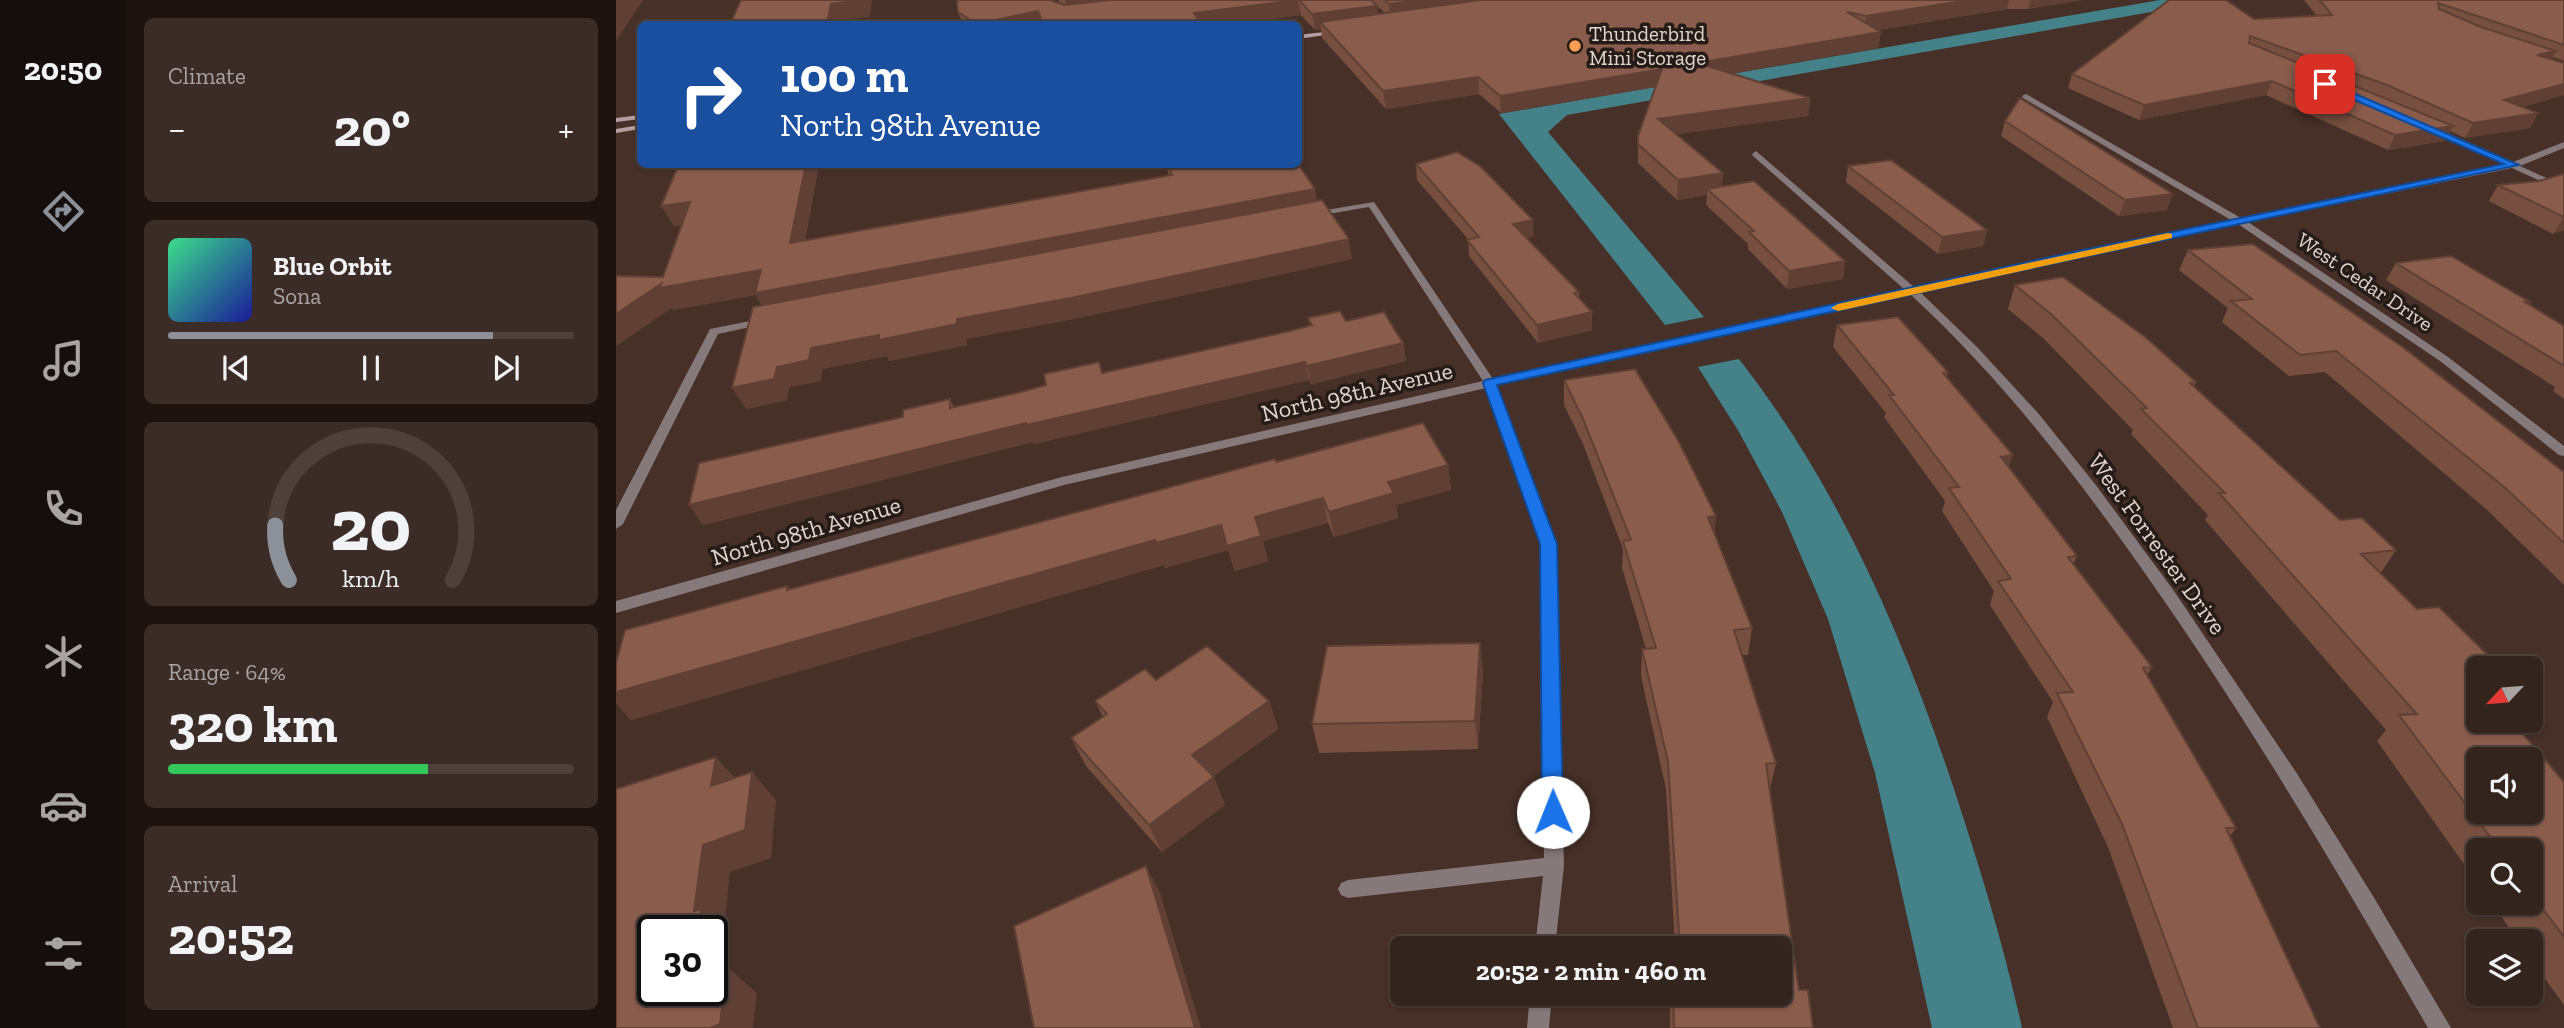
<!DOCTYPE html>
<html lang="en">
<head>
<meta charset="utf-8">
<style>
	:root { --surface:#34241e; --page:#3c2c27; --text:#f1f3f6; --muted:#a9a4a4; --line:#4e413c; --accent:#8c9099 }
	body { margin:0; font-family:"Zilla Slab",serif; background:var(--page); color:var(--text); height:100vh; display:flex; flex-direction:column; font-size:26px; white-space:nowrap }
	* { box-sizing:border-box; margin:0 }
	p { font-size:23px; color:var(--muted) }
	.icon { flex:none; width:38px; height:38px; fill:none; stroke:currentColor; stroke-width:2; stroke-linecap:round; stroke-linejoin:round }
	.map { position:relative; flex:1; overflow:hidden }
	.panel { display:flex; flex-direction:column; gap:18px; padding:18px; background:#1d1410; width:490px }
	.panel>* { flex:none }
	.hud { position:absolute; left:21px; top:21px; width:665px; height:147px; border-radius:10px; box-shadow:0 2px 5px #0004,0 0 0 2px var(--line); background:#1a4fa0; color:#fff; overflow:hidden }
	.needle { width:46px; rotate:244deg }
	.fabs { position:absolute; left:1850px; top:656px; display:grid; gap:14px }
	.fabs a { display:grid; place-items:center; width:77px; height:77px; border-radius:10px; background:var(--surface); box-shadow:0 2px 5px #0004,0 0 0 2px var(--line); font-size:35px }
	.speed { position:absolute; left:21px; top:915px; display:flex; gap:14px; font-size:35px; font-weight:700; text-align:center }
	.speed>* { display:grid; place-content:center; width:91px; height:91px; border-radius:50%; background:var(--surface); box-shadow:0 2px 5px #0004,0 0 0 2px var(--line); line-height:1 }
	.speed .limit { border:4px solid #111; border-radius:10px; background:#fff; color:#111 }
	.pin { position:absolute; display:grid; place-items:center; width:60px; height:60px; color:#fff; margin:-30px; border-radius:14px; box-shadow:0 4px 10px #0006 }
	.me { position:absolute; width:77px; margin:-38px; rotate:359deg; stroke-linejoin:round; filter:drop-shadow(0 0 5px #0008) }
	.turn { display:flex; align-items:center; gap:24px; height:147px; padding:0 28px; font-size:32px }
	.turn .icon { width:91px; height:91px; stroke-width:2.5 }
	.turn b { display:block; font-size:49px; line-height:60px }
	.big { font-size:52px; font-weight:700; line-height:1.1 }
	.panel .card { flex:1; display:flex; flex-direction:column; justify-content:center; gap:10px; min-width:0; padding:0 24px; border-radius:10px; background:var(--page) }
	.panel .dial { align-items:center; gap:0 }
	.dial svg { height:182px; overflow:visible; fill:none; stroke:var(--line); stroke-width:7; stroke-linecap:round; text-anchor:middle }
	.dial text { fill:var(--text); stroke:none }
	.song { display:flex; align-items:center; gap:21px }
	.cover { width:84px; height:84px; border-radius:10px; background:linear-gradient(135deg,hsl(150 70% 55%),hsl(240 70% 35%)) }
	.played { height:7px; border-radius:4px; background:linear-gradient(90deg,var(--accent) 80%,var(--line) 80%) }
	.keys { display:flex; justify-content:space-around; direction:ltr }
	.heat { display:flex; justify-content:space-between; align-items:center; font-size:38px; direction:ltr }
	.charge { height:10px; border-radius:5px; background:linear-gradient(90deg,#34c759 64%,var(--line) 0) }
	.trip { position:absolute; left:774px; top:936px; width:402px; height:70px; border-radius:10px; background:var(--surface); box-shadow:0 2px 5px #0004,0 0 0 2px var(--line); font-weight:700; line-height:70px; text-align:center }
	main { display:flex; flex:1; min-height:0 }
	.dock { display:flex; flex-direction:column; width:126px; justify-content:space-around; align-items:center; background:#150e0c; color:var(--muted) }
	.dock .icon { width:49px; height:49px }
	.dock .selected { color:var(--accent) }
	.dock b { font-size:32px; color:var(--text) }
	.map>svg:first-child { display:block }
	.water { fill:#448189 }
	.lines { fill:none; stroke-linecap:round; stroke-linejoin:round }
	.street { fill:#86797c; fill-rule:evenodd }
	.secondary { fill:#b39fa3; fill-rule:evenodd }
	.wall { fill:#764f41; fill-rule:evenodd }
	.shaded-wall { fill:#604035 }
	.building { fill:#895c4c; stroke:#604035; stroke-width:2; fill-rule:evenodd }
	.route { fill:#1a73e8; stroke:#114b97; stroke-width:2 }
	.slow { fill:#f59e0b }
	.poi-dot { fill:#fd9d54; stroke:#251b17; stroke-width:2.5 }
	.labels { text-anchor:middle; stroke-width:7; stroke-linejoin:round; paint-order:stroke }
	.far-poi-label { font-size:21px; fill:#e2d4ce; stroke:#251b17; text-anchor:start }
	.far-street-label { font-size:21px; fill:#e2d4ce; stroke:#251b17 }
	.street-label { font-size:24px; fill:#e2d4ce; stroke:#251b17 }
</style>
</head>
<body>
<main>
<nav class="dock">
<b>20:50</b>
<svg class="icon selected" aria-label="directions" viewBox="0 0 24 24"><path d="M12 3l9 9-9 9-9-9zM9 14v-3h6M13 9l2 2-2 2"/></svg>
<svg class="icon" aria-label="music" viewBox="0 0 24 24"><path d="M9 18V5l10-2v13"/><circle cx="6" cy="18" r="3"/><circle cx="16" cy="16" r="3"/></svg>
<svg class="icon" aria-label="phone" viewBox="0 0 24 24"><path d="M5 4h4l2 5-3 2q2 4 5 5l2-3 5 2v4C11 20 4 13 5 4z"/></svg>
<svg class="icon" aria-label="climate" viewBox="0 0 24 24"><path d="M12 3v18M4 7l16 10M4 17L20 7"/></svg>
<svg class="icon" aria-label="car" viewBox="0 0 24 24"><path d="M5 17H2v-5l4-1 3-4h7l3 4 3 1v5h-3M9 17h6M6 11h13"/><circle cx="7" cy="17" r="2"/><circle cx="17" cy="17" r="2"/></svg>
<svg class="icon" aria-label="filters" viewBox="0 0 24 24"><path d="M4 7h16M4 17h16"/><circle cx="9" cy="7" r="2"/><circle cx="15" cy="17" r="2"/></svg>
</nav>
<section class="panel">
<div class="card"><p>Climate</p>
<div class="heat"><a>−</a><b class="big">20°</b><a>+</a></div>
</div>
<div class="card">
<div class="song"><i class="cover"></i><div><b>Blue Orbit</b><p>Sona</p></div></div>
<div class="played"></div>
<div class="keys"><svg class="icon" aria-label="previous" viewBox="0 0 24 24"><path d="M18 5L8 12l10 7zM5 5v14"/></svg><svg class="icon" aria-label="pause" viewBox="0 0 24 24"><path d="M8 5v14M16 5v14"/></svg><svg class="icon" aria-label="next" viewBox="0 0 24 24"><path d="M6 5l10 7-10 7zM19 5v14"/></svg></div>
</div>
<div class="card dial"><svg viewBox="0 0 100 80">
<path d="M14 69A42 42 0 1 1 86 69"/>
<path d="M14 69A42 42 0 0 1 8 45" stroke="#8c9099"/>
<text x="50" y="56" font-size="32" font-weight="700">20</text>
<text x="50" y="72" font-size="11">km/h</text>
</svg></div>
<div class="card"><p>Range · 64%</p><b class="big">320 km</b><div class="charge"></div></div>
<div class="card"><p>Arrival</p><b class="big">20:52</b></div>
</section>
<div class="map">
<svg width="1948" height="1028" viewBox="0 0 1948 1028">
	<rect width="100%" height="100%" fill="#463028"/>
	<!-- water -->
	<path class="water" d="M1544 0H1603L951 115 932 132 1088 317 1049 325 883 114Z
		M1123 359C1223 487 1287 636 1338 789 1364 868 1388 946 1406 1028H1316L1259 773 1212 619 1166 512 1123 432 1082 367Z"/>
	<g class="lines">
		<!-- street -->
		<path class="street" d="M1410 94 1625 218 1888 164 1813 130V126H1816L1897 162 1948 142V148L1904 166 1948 186V192L1896 168 1632 222 1832 357 1948 446V456L1943 455 1824 361 1622 224 1304 292 1361 347 1422 413 1479 484 1558 591 1680 772 1757 896 1835 1028H1812C1722 872 1630 716 1526 569 1456 470 1383 376 1294 294L881 385 939 544 948 866 939 948H919L927 876 732 898 725 895 722 889 725 883 732 880 928 858 925 544 870 388 448 485 0 613V601L446 477 867 381 753 207 695 217 693 215 698 212 758 202 877 379 1288 289 1137 156 1136 154 1140 151 1298 287 1615 220 1407 98 1406 96Z
			M149 318 155 321 153 323 102 334 7 524 0 529V510L94 329Z
			M914 994H936L933 1028H911Z"/>
		<!-- secondary -->
		<path class="secondary" d="M725 30 723 33 682 39V35Z
			M24 115V119L0 122V118Z
			M24 125V129L0 133V129Z"/>
	</g>
	<!-- wall -->
	<path class="wall" d="M442 0H1466L1412 9H1391L1262 30 1265 32 1262 48 1116 73 1194 98 1192 116 1061 134 1107 173 1106 186 1229 261 1227 279 1171 289 1132 249V244L1090 205 1091 195 1061 200 1022 163V136L1039 87 885 113 863 94 770 109 706 38 705 29 699 30 685 15 613 24H347L342 12 445 4ZM761 6 769 13 762 14Z
		M1688 0H1948V61L1937 57 1936 59 1948 63V95L1906 107 1922 113 1914 128 1849 138 1834 131 1829 141 1772 150 1650 95 1523 120 1452 88 1456 74 1638 19 1701 16Z
		M1389 121 1551 210 1503 216 1385 136Z
		M63 164H203L189 240 553 175 549 164H682L701 201 736 259 462 318 350 339 351 345 273 361 271 356 206 369 205 381 173 387 171 400 130 409 146 306 140 295 57 310 47 277 66 225 58 226Z
		M800 164 918 236 911 238 963 292V298L976 330 922 343 853 256 852 239 801 180Z
		M1232 166 1371 230 1367 246 1322 254 1230 182Z
		M1948 175V230L1937 234 1873 201 1882 185 1923 181Z
		M1572 250 1948 472V585L1870 509 1709 372 1673 376 1606 322 1612 308 1563 270Z
		M1780 263 1912 304 1948 326V399L1937 391 1939 387 1770 280Z
		M1399 285 1580 382 1578 386 1724 520 1780 550 1764 574 1862 668V721L1948 782V1005L1914 958V942H1903L1876 903H1914V850H1862V884L1761 741 1770 730 1589 520 1592 515 1515 434 1517 430 1427 338 1392 309Z
		M692 318 730 321 787 343 790 361 695 384 693 380 418 444 417 442 87 525 287 417 334 399 338 407 674 331 694 326Z
		M1221 325 1332 372 1331 377 1393 467 1461 556 1457 565 1536 667 1531 675 1620 828 1614 836 1704 1028H1557L1492 847 1431 717 1437 702 1374 605 1378 591 1326 511 1329 501 1268 417 1270 413 1217 347Z
		M948 380 1100 516 1098 534 1136 628 1132 655H1126L1160 763 1154 789 1183 990 1197 1028H1054V1009L1056 994 1164 948H1059L1050 789 1025 676 1026 649H1030L1006 568 1007 549 967 444 948 405Z
		M660 462 832 465 835 490 780 505 782 518 718 537 712 523 647 541 652 561 619 571 612 550 549 568 548 565 15 720 0 703V663L171 586 174 589Z
		M867 671 862 749 703 753 696 724Z
		M540 680 653 701 662 729 597 776 609 805 546 852 470 766 455 738 487 717 479 701Z"/>
	<!-- shaded-wall -->
	<path class="shaded-wall" d="M0 0H27L0 41Z
		M247 0H256L254 17 222 20 221 24H211L215 4Z
		M449 0H576L452 11Z
		M682 0 685 15 613 24H580L578 13Z
		M808 0H931L775 20 773 4Z
		M1353 0H1393L1391 9 1248 32 1250 16Z
		M1414 0H1466L1412 9Z
		M761 6 763 21 704 22 705 29 699 30 696 14Z
		M422 11 426 24H361Z
		M1265 32 1262 48 1081 80 1082 63Z
		M1940 51 1932 65 1921 55Z
		M1046 69 1045 86 885 113 884 96Z
		M862 77 863 94 770 109 767 91Z
		M1656 81 1650 95 1523 120 1528 105Z
		M1948 84V95L1880 115 1888 100Z
		M1194 98 1192 116 1041 137 1042 119Z
		M1922 113 1914 128 1849 138 1857 123Z
		M1837 126 1829 141 1772 150 1779 135Z
		M190 164H203L185 264 174 243Z
		M1107 173 1105 192 1091 189V195L1061 200 1062 180Z
		M699 189 702 208 152 315 140 295 57 310 56 308 0 346V314L45 284Z
		M1557 194 1551 210 1503 216 1509 200Z
		M74 202 86 222 58 226 45 206Z
		M1948 217V230L1937 234Z
		M917 220 918 236 898 240 897 224Z
		M1371 230 1367 246 1322 254 1326 237Z
		M733 239 736 259 462 318 350 339 351 345 273 361 271 356 206 369 205 381 173 387 171 400 130 409 116 388 161 367 195 348Z
		M1229 261 1227 279 1171 289 1173 271Z
		M976 312V330L922 343 921 325Z
		M787 343 790 361 695 384 691 366Z
		M689 362 693 380 418 444 417 442 87 525 73 505 410 423Z
		M1397 455 1389 478 1385 457Z
		M832 465 835 490 780 505 782 518 718 537 713 512 772 482Z
		M707 498 712 523 647 541 652 561 619 571 612 550 549 568 548 565 15 720 0 703V692L539 540 639 517Z
		M1100 516 1097 543 1092 517Z
		M864 643 867 671 862 749 859 721Z
		M653 701 662 729 588 783 576 755Z
		M100 757 125 785 95 786Z
		M136 772 160 800 155 858 114 872 108 930 114 935 105 1007 96 990V931H82L78 911 87 845Z
		M598 777 609 805 546 852 533 825Z
		M530 866 544 893 585 1028H578Z
		M111 967 141 993 137 1028H94Z"/>
	<!-- building -->
	<path class="building" d="M125 0H247L215 4 211 24H114Z
		M341 0H434L448 5 494 0H682L578 13 585 24H493L492 23 475 24H427L422 11 361 24 342 12Z
		M683 0H755L761 6 696 14Z
		M769 0H808L773 4Z
		M864 0H1353L1250 16 1231 12 1265 32 1082 63 1194 98 1042 119 1107 173 1062 180 1022 144V136L1046 69 884 96 862 77 767 91 704 22Z
		M1553 0H1610L1638 19 1716 15 1704 0H1948V45L1822 3 1823 9 1865 27 1940 51 1921 55 1948 63V84L1888 100 1922 113 1857 123 1771 85 1634 36 1633 43 1837 126 1779 135 1656 81 1528 105 1456 74Z
		M1404 98 1557 194 1509 200 1389 121Z
		M841 152 864 166 917 220 897 224 963 292 958 293 976 312 921 325 851 240 863 237 800 164Z
		M1275 160 1371 230 1326 237 1232 166Z
		M63 164H190L174 243 556 175 552 164H682L699 189 139 293 145 270 43 288 45 284 0 314V276L47 277 74 202 45 206Z
		M1947 174 1948 175V217L1882 185 1923 181Z
		M1138 181 1229 261 1173 271 1133 232 1138 231 1091 189Z
		M706 200 733 239 455 298 341 319V324L263 340V335L195 348 193 360 161 367 158 379 116 388 137 307Z
		M1637 244 1788 348 1948 472V543L1887 486 1720 351 1684 355 1615 301 1636 299 1572 250Z
		M1835 256 1914 302H1909L1948 326V366L1780 263Z
		M1447 277 1528 336 1580 382 1574 383 1724 520 1746 518 1780 550 1745 554 1801 609 1823 607 1885 668H1862V721H1896L1948 782V937L1914 892V850H1884L1783 715 1801 714 1603 493H1609L1525 409 1531 408 1435 314 1399 285ZM1862 760H1914V812H1862Z
		M724 311 730 321 768 312 787 343 691 366 689 362 410 425V423L73 505 83 463 287 417V410L334 399V408L405 392 430 385 428 374 483 362 486 373 674 331 696 325 692 318Z
		M1282 317 1332 372 1327 373 1397 455 1385 457 1461 556 1452 557 1536 667 1527 668 1620 828H1610L1704 1028H1582L1506 824 1441 693 1457 692 1382 581 1395 579 1333 488 1343 487 1273 395H1278L1221 325Z
		M1019 369 1063 442 1100 516 1092 517 1136 628 1118 630 1160 763 1150 764 1183 990H1192L1197 1028H1058L1057 994H1164V948H1064L1052 762 1026 649 1040 648 1007 541 1015 540 967 419 948 380Z
		M807 423 832 465 772 482 778 493 713 512 707 498 639 517 645 536 611 546 605 525 540 543 539 540 0 692V663L9 630 171 586V590L659 459 660 462Z
		M864 643 859 721 696 724 711 646Z
		M591 646 653 701 576 755 598 777 533 825 455 738 491 714 479 701 529 669 540 680Z
		M100 757 95 786 136 772 129 830 87 845 78 911 85 909 82 931H37V990H96V973L111 967 104 1024 94 1028H0V789Z
		M530 866 579 1028H418L398 926Z"/>
	<!-- route -->
	<path class="route" d="M1706 82H1712L1903 165 1458 259 881 385 941 544 947 812 944 818 937 821 929 818 926 812 924 544 867 383 869 380 1458 252 1888 164 1706 86Z"/>
	<!-- slow -->
	<path class="slow" d="M1552 233 1556 234V238L1222 311 1215 308 1222 304Z"/>
	<!-- markers -->
	<circle class="poi-dot" cx="959" cy="46" r="7"/>
	<g class="labels">
		<!-- far-poi labels -->
		<g class="far-poi-label">
			<text x="973" y="41">Thunderbird<tspan x="973" dy="24">Mini Storage</tspan></text>
		</g>
		<!-- far-street labels -->
		<g class="far-street-label">
			<text transform="translate(1749 282) rotate(34)" y="7">West Cedar Drive</text>
		</g>
		<!-- street labels -->
		<g class="street-label">
			<text transform="translate(741 392) rotate(-13)" y="8">North 98th Avenue</text>
			<text transform="translate(190 531) rotate(-16)" y="8">North 98th Avenue</text>
			<text transform="translate(1541 544) rotate(54)" y="8">West Forrester Drive</text>
		</g>
	</g>
</svg>
<div class="fabs">
<a><svg class="needle" viewBox="-14 -14 28 28"><path d="M0-13l5 13h-10z" fill="#e53935"/><path d="M0 13l5-13h-10z" fill="#a9a4a4"/></svg></a>
<a><svg class="icon" aria-label="sound" viewBox="0 0 24 24"><path d="M4 9h4l5-4v14l-5-4H4zM17 9q2 3 0 6"/></svg></a>
<a><svg class="icon" aria-label="search" viewBox="0 0 24 24"><circle cx="10" cy="10" r="6"/><path d="M15 15l6 6"/></svg></a>
<a><svg class="icon" aria-label="layers" viewBox="0 0 24 24"><path d="M12 4l9 5-9 5-9-5zM3 14l9 5 9-5"/></svg></a>
</div>
<div class="speed"><div class="limit">30</div></div>
<div class="pin" style="left:1709px;top:84px;background:#d93025"><svg class="icon" aria-label="arrive" viewBox="0 0 24 24"><path d="M6 21V4h12l-3 4 3 4H6"/></svg></div>
<svg class="me" style="left:937px;top:812px" viewBox="-20 -20 40 40"><circle r="19" fill="#fff"/><path d="M0-13L10 11 0 6-10 11z" fill="#1a73e8"/></svg>
<div class="trip">20:52 · 2 min · 460 m</div>
<div class="hud">
<div class="turn"><svg class="icon" aria-label="right" viewBox="0 0 24 24"><path d="M7 20v-9h11M14 6l5 5-5 5"/></svg><div><b>100 m</b>North 98th Avenue</div></div>
</div>
</div>
</main>
</body>
</html>
